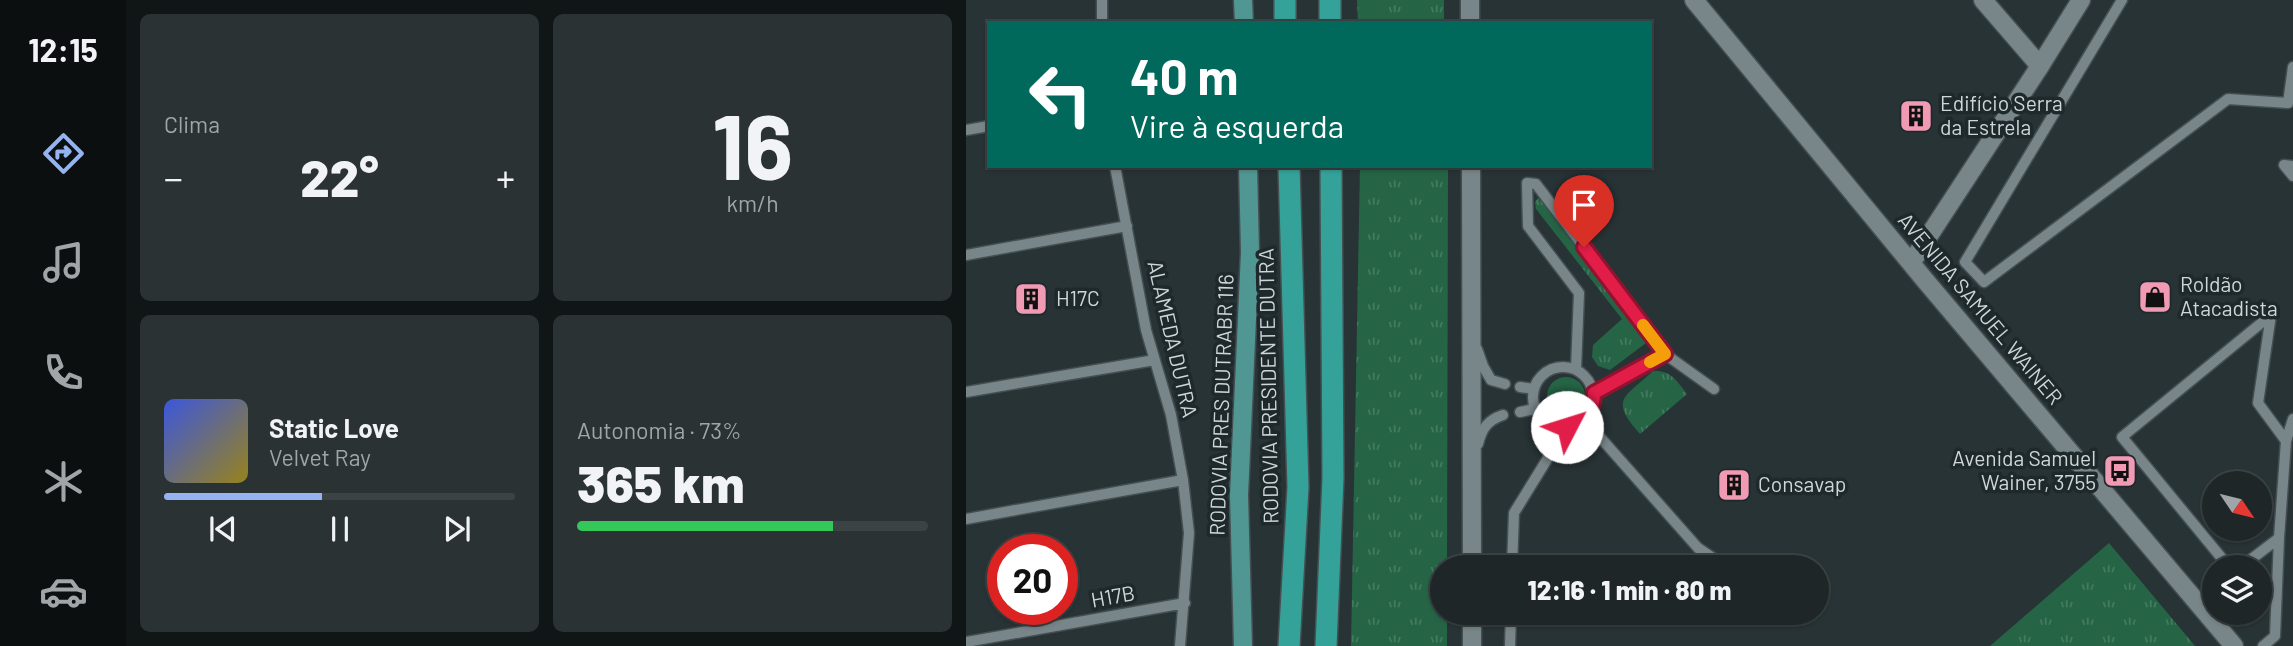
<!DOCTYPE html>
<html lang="pt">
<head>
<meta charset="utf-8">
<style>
	:root { --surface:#1e2628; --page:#2b3234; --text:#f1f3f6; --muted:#a1a5a8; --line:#3c4345; --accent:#95b2f1 }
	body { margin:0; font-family:Barlow,sans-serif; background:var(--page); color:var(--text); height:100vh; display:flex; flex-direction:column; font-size:26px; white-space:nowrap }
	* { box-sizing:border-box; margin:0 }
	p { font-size:23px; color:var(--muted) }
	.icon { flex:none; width:38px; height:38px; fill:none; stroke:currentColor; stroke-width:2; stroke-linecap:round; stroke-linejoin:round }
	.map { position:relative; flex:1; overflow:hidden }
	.sheet { display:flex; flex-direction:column; gap:14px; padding:14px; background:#101516; width:840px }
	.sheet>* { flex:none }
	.hud { position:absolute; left:21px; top:21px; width:665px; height:147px; border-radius:0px; box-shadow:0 2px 5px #0004,0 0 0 2px var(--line); background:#00695c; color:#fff; overflow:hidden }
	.needle { width:46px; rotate:125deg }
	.controls { position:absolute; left:1236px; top:471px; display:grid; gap:14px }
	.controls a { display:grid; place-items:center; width:70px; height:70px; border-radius:50%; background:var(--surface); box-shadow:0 2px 5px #0004,0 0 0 2px var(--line); font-size:35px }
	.speed { position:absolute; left:21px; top:534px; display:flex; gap:14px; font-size:35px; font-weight:700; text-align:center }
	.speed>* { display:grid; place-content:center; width:91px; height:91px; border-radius:50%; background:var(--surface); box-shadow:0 2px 5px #0004,0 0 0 2px var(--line); line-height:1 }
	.speed .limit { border:10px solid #d22; background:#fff; color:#111 }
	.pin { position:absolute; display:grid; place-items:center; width:60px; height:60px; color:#fff; margin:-72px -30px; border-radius:50% 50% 50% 0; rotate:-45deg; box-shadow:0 0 7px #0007 }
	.pin .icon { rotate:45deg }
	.me { position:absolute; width:77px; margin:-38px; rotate:50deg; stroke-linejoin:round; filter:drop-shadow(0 0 5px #0008) }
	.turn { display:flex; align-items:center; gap:24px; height:147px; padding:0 28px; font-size:32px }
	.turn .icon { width:91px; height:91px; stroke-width:2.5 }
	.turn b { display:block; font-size:49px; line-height:60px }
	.big { font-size:52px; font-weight:800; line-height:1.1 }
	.sheet .widget { flex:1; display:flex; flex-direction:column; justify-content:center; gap:10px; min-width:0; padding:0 24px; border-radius:10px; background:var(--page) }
	.sheet .dial { align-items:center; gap:0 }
	.dial b { font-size:91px; line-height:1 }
	.song { display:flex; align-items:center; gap:21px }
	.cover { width:84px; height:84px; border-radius:10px; background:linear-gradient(135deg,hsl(230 70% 55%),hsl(50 70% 35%)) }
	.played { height:7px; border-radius:4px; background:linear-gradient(90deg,var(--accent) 45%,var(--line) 45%) }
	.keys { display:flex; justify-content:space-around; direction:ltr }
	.heat { display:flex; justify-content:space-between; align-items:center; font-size:38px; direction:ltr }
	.charge { height:10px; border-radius:5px; background:linear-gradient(90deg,#34c759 73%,var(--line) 0) }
	.sheet .tiles { flex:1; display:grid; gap:14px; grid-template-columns:repeat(2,1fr) }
	.trip { position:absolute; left:464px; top:555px; width:399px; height:70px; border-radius:35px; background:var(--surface); box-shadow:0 2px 5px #0004,0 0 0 2px var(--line); font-weight:800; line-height:70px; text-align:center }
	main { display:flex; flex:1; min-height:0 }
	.tab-bar { display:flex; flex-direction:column; width:126px; justify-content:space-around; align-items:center; background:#0c0f10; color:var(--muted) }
	.tab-bar .icon { width:49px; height:49px }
	.tab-bar .on { color:var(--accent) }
	.tab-bar b { font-size:32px; color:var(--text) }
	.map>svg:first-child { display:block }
	.grass { fill:url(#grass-tufts) }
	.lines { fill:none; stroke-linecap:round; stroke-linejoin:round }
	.service-casing { stroke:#454f52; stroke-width:13 }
	.minor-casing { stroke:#454f52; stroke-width:21 }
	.secondary-casing { stroke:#454f52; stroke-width:21 }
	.primary-casing { stroke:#454f52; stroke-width:21 }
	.motorway-casing { stroke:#454f52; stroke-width:24 }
	.service { stroke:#798689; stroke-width:10 }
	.minor { stroke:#798689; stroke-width:18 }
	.secondary { stroke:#798689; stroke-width:18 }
	.primary { stroke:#509793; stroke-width:18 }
	.motorway { stroke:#35a299; stroke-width:21 }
	.route-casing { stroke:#92132f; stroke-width:18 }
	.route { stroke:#e11d48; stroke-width:12 }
	.slow { stroke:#f59e0b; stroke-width:12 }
	.labels { text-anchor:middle; stroke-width:7; stroke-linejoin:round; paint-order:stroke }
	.poi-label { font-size:21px; fill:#cfd6d8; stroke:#1e292c; text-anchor:start }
	.street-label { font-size:21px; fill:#cfd6d8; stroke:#1e292c }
</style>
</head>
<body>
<main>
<nav class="tab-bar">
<b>12:15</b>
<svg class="icon on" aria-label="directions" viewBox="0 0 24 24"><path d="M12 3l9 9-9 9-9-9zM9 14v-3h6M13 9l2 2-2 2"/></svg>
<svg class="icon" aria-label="music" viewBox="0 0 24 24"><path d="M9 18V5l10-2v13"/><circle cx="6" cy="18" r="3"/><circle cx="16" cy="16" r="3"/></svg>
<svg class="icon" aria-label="phone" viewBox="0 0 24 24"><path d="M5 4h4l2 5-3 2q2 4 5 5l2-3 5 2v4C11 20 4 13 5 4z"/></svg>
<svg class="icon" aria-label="climate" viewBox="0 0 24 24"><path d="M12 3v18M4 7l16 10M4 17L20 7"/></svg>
<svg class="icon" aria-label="car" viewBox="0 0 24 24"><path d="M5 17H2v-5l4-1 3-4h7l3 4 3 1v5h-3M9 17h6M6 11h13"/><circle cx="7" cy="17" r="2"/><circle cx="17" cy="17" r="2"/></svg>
</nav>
<section class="sheet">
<div class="tiles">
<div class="widget"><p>Clima</p>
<div class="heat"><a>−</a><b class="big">22°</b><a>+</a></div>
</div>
<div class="widget dial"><b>16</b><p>km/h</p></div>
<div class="widget">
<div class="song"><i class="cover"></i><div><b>Static Love</b><p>Velvet Ray</p></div></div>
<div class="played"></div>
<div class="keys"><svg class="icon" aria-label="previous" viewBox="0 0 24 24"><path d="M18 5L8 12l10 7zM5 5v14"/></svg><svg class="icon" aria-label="pause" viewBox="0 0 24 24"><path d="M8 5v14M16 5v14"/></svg><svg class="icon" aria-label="next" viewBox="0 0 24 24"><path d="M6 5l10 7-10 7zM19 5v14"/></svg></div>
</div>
<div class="widget"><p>Autonomia · 73%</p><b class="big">365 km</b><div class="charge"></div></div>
</div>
</section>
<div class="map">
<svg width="1327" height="646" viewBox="0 0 1327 646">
	<defs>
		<pattern id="grass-tufts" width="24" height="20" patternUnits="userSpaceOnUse" patternTransform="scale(1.75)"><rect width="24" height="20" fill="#256545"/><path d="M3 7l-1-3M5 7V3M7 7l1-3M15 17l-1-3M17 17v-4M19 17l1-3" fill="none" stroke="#447a5f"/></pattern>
	</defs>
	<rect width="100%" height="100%" fill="#283336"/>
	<!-- grass -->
	<path class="grass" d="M391 0H478V23H392Z
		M394 166H482L481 567H476V612L481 613V646H385Z
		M572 198 578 201 684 340 644 370 632 366 626 357 627 345 656 319 570 209 569 202Z
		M687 371C705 370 711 381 721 394L674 434C643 399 658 398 687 371Z
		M581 396a19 19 0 1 1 38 0a19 19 0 1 1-38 0Z
		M1143 543 1229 646H1024Z"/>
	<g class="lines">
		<defs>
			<path id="service" d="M136 0V23
				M1156 0 999 262 1018 282 1262 99 1322 103 1327 67
				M0 130 23 126
				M149 166 180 330 205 415 217 480 223 533 214 646
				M1327 166 1318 165 1327 176
				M0 255 161 226
				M511 349 517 366 525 380 539 384
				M567 397a30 30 0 1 1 60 0a30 30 0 1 1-60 0Z
				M610 369 613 293 562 226 561 183 570 184 699 354
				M554 387 568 389
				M0 392 189 360
				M628 393 699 354 748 389
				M554 412 569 409
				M618 419 732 548 760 567
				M1320 441 1327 419
				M512 444C516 428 522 420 537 415
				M0 519 217 480
				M546 567 548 513 601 427
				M1263 567 1156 437 1305 315 1292 403 1320 441 1313 538 1275 567
				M1231 602 1248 589
				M0 642 219 603
				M544 646 545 612
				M1297 646 1309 636 1313 538"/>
			<path id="minor" d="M1017 0 1074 66"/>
			<path id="secondary" d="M504 0V23
				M728 0 958 279 1268 646
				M505 166 506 567
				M945 263 1074 66 1115 0
				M506 612V646"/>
			<path id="primary" d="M277 0 278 23
				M277 646 273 495 284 252 282 166"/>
			<path id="motorway" d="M319 0V23
				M364 0V23
				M323 646 332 487 323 166
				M360 646 367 478 365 166"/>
		</defs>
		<!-- service casing -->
		<use href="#service" class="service-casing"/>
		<!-- minor casing -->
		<use href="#minor" class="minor-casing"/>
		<!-- secondary casing -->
		<use href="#secondary" class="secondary-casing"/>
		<!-- primary casing -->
		<use href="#primary" class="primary-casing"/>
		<!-- motorway casing -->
		<use href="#motorway" class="motorway-casing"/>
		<!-- service -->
		<use href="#service" class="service"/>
		<!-- minor -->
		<use href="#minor" class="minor"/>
		<!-- secondary -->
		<use href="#secondary" class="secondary"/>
		<!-- primary -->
		<use href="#primary" class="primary"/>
		<!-- motorway -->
		<use href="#motorway" class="motorway"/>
	</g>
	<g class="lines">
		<defs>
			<path id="route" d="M601 427C619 422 628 411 628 393L699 354 618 247"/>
		</defs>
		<!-- route casing -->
		<use href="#route" class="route-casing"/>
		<!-- route -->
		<use href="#route" class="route"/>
		<!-- slow -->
		<path class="slow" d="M677 325 699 354 684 362"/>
	</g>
	<!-- icons -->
	<defs>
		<symbol id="building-square" viewBox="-11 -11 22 22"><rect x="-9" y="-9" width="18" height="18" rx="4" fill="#f19ab4" stroke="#1e292c"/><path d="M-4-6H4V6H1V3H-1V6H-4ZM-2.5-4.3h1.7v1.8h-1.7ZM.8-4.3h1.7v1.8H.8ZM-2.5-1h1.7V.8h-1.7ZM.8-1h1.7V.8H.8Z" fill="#111"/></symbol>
		<symbol id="shop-square" viewBox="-11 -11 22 22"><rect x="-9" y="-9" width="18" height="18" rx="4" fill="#f19ab4" stroke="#1e292c"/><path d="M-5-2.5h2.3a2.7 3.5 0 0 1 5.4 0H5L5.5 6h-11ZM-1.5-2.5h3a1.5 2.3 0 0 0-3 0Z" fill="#111"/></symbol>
		<symbol id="bus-square" viewBox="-11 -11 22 22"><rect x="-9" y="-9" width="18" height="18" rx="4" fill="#f19ab4" stroke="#1e292c"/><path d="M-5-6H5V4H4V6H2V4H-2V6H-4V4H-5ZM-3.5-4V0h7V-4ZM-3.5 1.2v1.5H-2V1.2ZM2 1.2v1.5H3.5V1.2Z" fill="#111"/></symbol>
	</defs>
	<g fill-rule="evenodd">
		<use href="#building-square" x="931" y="97" width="38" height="38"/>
		<use href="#shop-square" x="1170" y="278" width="38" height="38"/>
		<use href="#building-square" x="46" y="280" width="38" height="38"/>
		<use href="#bus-square" x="1135" y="452" width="38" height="38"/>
		<use href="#building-square" x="749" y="466" width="38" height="38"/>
	</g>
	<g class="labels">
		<!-- poi labels -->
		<g class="poi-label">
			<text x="974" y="111">Edifício Serra<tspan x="974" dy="24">da Estrela</tspan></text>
			<text x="1214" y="292">Roldão<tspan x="1214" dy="24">Atacadista</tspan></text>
			<text x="90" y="306">H17C</text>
			<text x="1130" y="466" text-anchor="end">Avenida Samuel<tspan x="1130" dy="24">Wainer, 3755</tspan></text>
			<text x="792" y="492">Consavap</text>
		</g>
		<!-- street labels -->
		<g class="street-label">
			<text transform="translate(1014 309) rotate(50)" y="7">AVENIDA SAMUEL WAINER</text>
			<text transform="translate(206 339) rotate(77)" y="7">ALAMEDA DUTRA</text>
			<text transform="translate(303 386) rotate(-91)" y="7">RODOVIA PRESIDENTE DUTRA</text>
			<text transform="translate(256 405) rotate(-88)" y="7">RODOVIA PRES DUTRABR 116</text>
			<text transform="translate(147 597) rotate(-10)" y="7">H17B</text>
		</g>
	</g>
</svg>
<div class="controls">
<a><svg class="needle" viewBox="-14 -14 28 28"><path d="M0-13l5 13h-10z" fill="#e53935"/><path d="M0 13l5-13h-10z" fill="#a1a5a8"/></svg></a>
<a><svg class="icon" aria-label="layers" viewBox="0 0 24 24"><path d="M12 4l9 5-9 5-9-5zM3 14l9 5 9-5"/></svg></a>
</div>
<div class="speed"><div class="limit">20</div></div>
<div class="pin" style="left:618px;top:247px;background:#d93025"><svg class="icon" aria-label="arrive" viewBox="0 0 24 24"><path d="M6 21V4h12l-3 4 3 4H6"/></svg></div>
<svg class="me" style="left:601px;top:427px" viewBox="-20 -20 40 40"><circle r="19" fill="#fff"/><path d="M0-13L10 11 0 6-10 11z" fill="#e11d48"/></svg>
<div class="trip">12:16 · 1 min · 80 m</div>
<div class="hud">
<div class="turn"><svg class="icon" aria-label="left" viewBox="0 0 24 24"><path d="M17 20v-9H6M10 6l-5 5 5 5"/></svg><div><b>40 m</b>Vire à esquerda</div></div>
</div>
</div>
</main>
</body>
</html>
